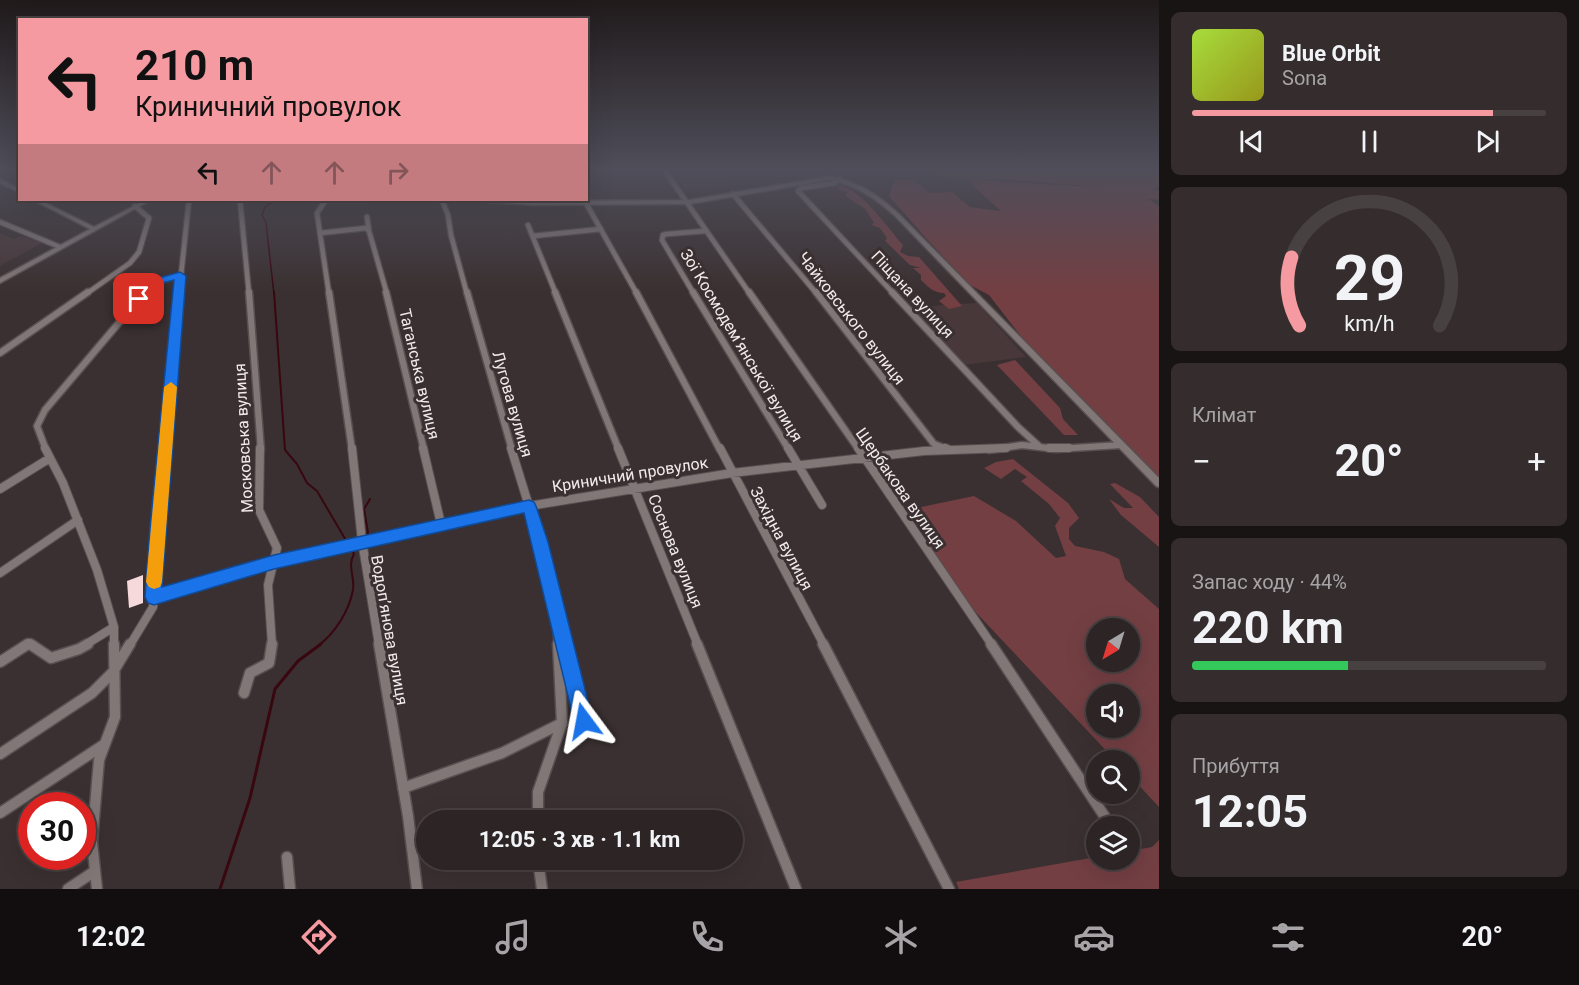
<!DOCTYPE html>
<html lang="uk">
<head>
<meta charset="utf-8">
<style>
	:root { --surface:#2c2425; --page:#342c2d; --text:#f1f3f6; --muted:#a6a4a7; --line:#484142; --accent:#f49aa0 }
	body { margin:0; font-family:Roboto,sans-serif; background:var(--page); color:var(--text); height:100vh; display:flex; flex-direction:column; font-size:22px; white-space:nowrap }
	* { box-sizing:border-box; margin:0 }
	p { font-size:20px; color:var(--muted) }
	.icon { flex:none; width:33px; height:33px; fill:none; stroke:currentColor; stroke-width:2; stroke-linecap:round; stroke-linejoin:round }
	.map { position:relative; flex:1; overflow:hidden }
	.side { display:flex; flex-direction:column; gap:12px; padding:12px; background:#181414; width:420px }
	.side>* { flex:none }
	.top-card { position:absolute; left:18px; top:18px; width:570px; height:183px; border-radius:0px; box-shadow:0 6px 24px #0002,0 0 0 2px var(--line); background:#f49aa0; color:#111; overflow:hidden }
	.needle { width:39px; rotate:218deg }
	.controls { position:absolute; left:1086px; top:618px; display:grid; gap:12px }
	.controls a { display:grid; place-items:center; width:54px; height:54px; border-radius:50%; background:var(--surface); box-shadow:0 6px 24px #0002,0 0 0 2px var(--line); font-size:30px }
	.speed { position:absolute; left:18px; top:792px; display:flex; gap:12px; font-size:30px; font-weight:700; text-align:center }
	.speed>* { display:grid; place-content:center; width:78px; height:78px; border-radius:50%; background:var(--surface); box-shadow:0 6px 24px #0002,0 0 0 2px var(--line); line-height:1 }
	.speed .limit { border:9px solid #d22; background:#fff; color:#111 }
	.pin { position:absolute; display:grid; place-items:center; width:51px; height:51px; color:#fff; margin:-26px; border-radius:12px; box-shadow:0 3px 9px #0006 }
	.me { position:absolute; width:66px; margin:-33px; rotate:347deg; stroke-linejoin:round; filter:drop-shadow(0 0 4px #0008) }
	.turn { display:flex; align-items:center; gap:21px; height:126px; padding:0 18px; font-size:27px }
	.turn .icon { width:78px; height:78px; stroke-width:2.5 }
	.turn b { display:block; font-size:42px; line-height:51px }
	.lanes { display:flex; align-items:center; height:57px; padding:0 18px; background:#0003; justify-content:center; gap:30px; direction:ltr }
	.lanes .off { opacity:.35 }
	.big { font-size:45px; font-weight:700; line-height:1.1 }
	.side .card { flex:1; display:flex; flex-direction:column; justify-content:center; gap:9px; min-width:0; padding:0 21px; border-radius:9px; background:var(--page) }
	.side .dial { align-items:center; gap:0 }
	.dial svg { height:156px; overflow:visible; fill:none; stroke:var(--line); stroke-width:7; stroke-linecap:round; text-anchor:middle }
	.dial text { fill:var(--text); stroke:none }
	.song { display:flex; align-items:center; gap:18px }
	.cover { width:72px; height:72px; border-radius:9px; background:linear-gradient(135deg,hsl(80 70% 55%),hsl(60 70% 35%)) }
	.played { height:6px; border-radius:3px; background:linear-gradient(90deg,var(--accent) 85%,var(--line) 85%) }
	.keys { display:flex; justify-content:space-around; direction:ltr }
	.heat { display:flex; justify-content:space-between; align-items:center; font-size:33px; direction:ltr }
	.charge { height:9px; border-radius:4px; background:linear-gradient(90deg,#34c759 44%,var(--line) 0) }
	.trip { position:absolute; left:416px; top:810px; width:327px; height:60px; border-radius:30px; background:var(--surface); box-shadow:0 6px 24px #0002,0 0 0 2px var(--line); font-weight:700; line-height:60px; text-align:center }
	.tabs { display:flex; height:96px; justify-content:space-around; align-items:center; background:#120e0f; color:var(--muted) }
	.tabs .icon { width:42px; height:42px }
	.tabs .on { color:var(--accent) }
	.tabs b { font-size:27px; color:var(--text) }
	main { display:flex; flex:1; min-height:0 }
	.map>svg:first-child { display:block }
	.built { fill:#483839 }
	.green { fill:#733f43; fill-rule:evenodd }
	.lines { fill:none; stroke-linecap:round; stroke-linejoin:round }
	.stream-far2 { stroke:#390710; stroke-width:1.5 }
	.stream-far1 { stroke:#390710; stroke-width:2 }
	.stream { stroke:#390710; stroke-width:3 }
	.building { fill:#f6dadb }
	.minor-far3-casing { stroke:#574f50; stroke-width:7 }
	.minor-far2-casing { stroke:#574f50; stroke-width:9 }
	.minor-far1-casing { stroke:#574f50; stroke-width:10 }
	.minor-casing { stroke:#574f50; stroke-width:13 }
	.tertiary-casing { stroke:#574f50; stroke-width:3 }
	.minor-far3 { stroke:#827777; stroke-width:4.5 }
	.minor-far2 { stroke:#827777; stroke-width:6 }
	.minor-far1 { stroke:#827777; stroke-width:8 }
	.minor { stroke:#827777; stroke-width:10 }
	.tertiary { fill:#827777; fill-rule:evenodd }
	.route { fill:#1a73e8; stroke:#114b97; stroke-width:1.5 }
	.slow { fill:#f59e0b }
	.labels { text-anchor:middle; stroke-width:6; stroke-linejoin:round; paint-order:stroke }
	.street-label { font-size:16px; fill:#f1ebeb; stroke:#3a3031 }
</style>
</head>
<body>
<main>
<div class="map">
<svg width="1159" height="889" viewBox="0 0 1159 889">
	<rect width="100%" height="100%" fill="#3a3031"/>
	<!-- built -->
	<path class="built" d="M718 168 730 185 686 190 672 170Z
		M0 233 14 239 20 236 42 243 0 266Z
		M977 303 1026 357 964 365 915 309 941 305Z"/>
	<!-- green -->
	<path class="green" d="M894 168H1159V187L1155 189 1159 191V200L1149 199 1159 206V477L1023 339 989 295 970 285 924 236 889 196 894 181 912 179 930 193 952 192 970 207 1001 211 969 182 976 180 1110 188 1016 180 950 179 949 177Z
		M837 185C861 188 887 227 903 245L900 252 908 256 919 257 962 306 949 309 939 301 946 296 944 293C934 293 928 287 921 280V275L913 268H921L910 265 885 241 887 238 880 228 872 225 874 222C869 217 868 210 861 206 855 203 851 200 845 195L848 192 839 190Z
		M1015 360 1060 408 1063 419 1078 435H1064L997 365Z
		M1013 459 1068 503 1079 518 1069 528V539L1075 546 1104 552 1119 559 1125 579 1159 609V807L1130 776V760H1115L967 603 907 510 974 496 1016 521 1056 558 1066 556 1055 526 1060 518 1049 504 1021 481 1027 477 1015 469 1001 479 984 468 996 462ZM1096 628H1130V662H1096ZM1096 694H1130V728H1096Z
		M1115 483 1140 497 1159 517V547L1121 515 1109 499 1124 508H1133L1110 484Z
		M1159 840V889H959L956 882 1096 857V860H1130V851L1152 847Z"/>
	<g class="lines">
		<!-- stream-far2 -->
		<path class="stream-far2" d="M274 294 266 223 262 215 265 207 275 200"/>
		<!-- stream-far1 -->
		<path class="stream-far1" d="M274 292 285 450 297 464 307 483 317 491 354 554C347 566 355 577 353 590 349 611 335 633 319 645
			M365 534 368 533 364 509 370 499
			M349 543 360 537"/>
		<!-- stream -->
		<path class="stream" d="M220 889 250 798 275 689 298 661 321 644"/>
	</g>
	<!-- building -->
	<path class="building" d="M143 575V603L129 608 127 581Z"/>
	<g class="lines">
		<defs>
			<path id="minor-far3" d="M663 168 750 294
				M839 179 835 183 801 188 798 191 894 294
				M733 194 817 294
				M240 200 249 294
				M326 200 317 213 329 294
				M442 200 448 215 451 235 467 294
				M586 203 637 294
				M367 217 369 231
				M0 222 60 247
				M528 225 556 294
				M320 233 366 228 369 231 387 294
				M533 236 601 229
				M86 294 130 263 139 252 149 218 135 206
				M143 294 162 280 180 276
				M179 294 189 200
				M694 294 662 240 663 235 667 234 705 231"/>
			<path id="minor-far2" d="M249 292 261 450
				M329 292 352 450
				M386 292 424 450
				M467 292 512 450
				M555 292 619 450
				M636 292 720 450
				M693 292 789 450
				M749 292 859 450
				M816 292 934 444 949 450
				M892 292 1018 427 1040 447
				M0 353 88 292
				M46 450 37 426 45 410 145 292
				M166 450 179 292
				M989 450 1022 445 1056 449 1121 445"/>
			<path id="minor-far1" d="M45 448 63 483 97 570 114 627V645
				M260 448 259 510 277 548 268 585 272 645
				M352 448 362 541 379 645
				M423 448 441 524
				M511 448 540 542 565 645
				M618 448 698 645
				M720 448 824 645
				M788 448 822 505
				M858 448 992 645
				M945 448 950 450
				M1049 448H1069
				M0 489 50 458
				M0 573 78 520
				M154 597 274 562 529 506 732 473 924 451 1006 448
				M557 623 558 645
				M26 645 29 643 32 645
				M85 645 114 627
				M130 645 153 607 166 448"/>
			<path id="minor" d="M30 644 51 658 79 649 88 644
				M379 644 408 816 417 889
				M565 644 584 721
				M697 644 796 889
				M823 644 949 889
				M991 644 1111 826
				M0 662 28 644
				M244 693 250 673 269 663 272 644
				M0 754 92 693 113 672 130 644
				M403 788 502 753 562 723
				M0 813 105 744
				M538 820V792L562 723 558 644
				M287 857 290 889
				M538 860 542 889
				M68 889 95 871
				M97 889 92 842 99 760 115 717 114 644"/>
			<path id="tertiary" d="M830 176C859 182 877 194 899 214L1159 478V487L1156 486 895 216C875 198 856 185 830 180L690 204 533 205 487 202 484 200H505L533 201 690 200Z
				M0 179 20 189V193L0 183Z
				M35 200H40L94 227 145 200H151L0 283V278L90 229 35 201Z
				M328 200H368L365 202H330Z"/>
		</defs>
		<!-- minor-far3 casing -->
		<use href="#minor-far3" class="minor-far3-casing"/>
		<!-- minor-far2 casing -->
		<use href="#minor-far2" class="minor-far2-casing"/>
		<!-- minor-far1 casing -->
		<use href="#minor-far1" class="minor-far1-casing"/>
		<!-- minor casing -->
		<use href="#minor" class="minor-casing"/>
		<!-- tertiary casing -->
		<use href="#tertiary" class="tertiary-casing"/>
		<!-- minor-far3 -->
		<use href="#minor-far3" class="minor-far3"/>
		<!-- minor-far2 -->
		<use href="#minor-far2" class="minor-far2"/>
		<!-- minor-far1 -->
		<use href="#minor-far1" class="minor-far1"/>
		<!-- minor -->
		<use href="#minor" class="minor"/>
		<!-- tertiary -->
		<use href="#tertiary" class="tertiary"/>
	</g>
	<!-- sky -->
	<linearGradient id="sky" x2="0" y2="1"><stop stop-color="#201a1b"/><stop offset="0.58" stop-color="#4f4e5a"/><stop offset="1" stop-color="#4f4e5a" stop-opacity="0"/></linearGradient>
	<rect width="1159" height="292" fill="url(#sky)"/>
	<!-- route -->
	<path class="route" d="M180 272 186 276 162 587 274 555 529 500 534 502 536 506 548 542 593 721 590 727 584 730 577 727 574 721 524 513 274 569 154 605 148 603 145 597 150 527 174 280 159 284 143 301H135L133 299 152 280Z"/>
	<!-- slow -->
	<path class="slow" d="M171 382 177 387 162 582 160 587 154 589 149 587 146 582 164 387Z"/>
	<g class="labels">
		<!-- street labels -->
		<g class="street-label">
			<text transform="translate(913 294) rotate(47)" y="6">Піщана вулиця</text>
			<text transform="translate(852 318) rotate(52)" y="6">Чайковського вулиця</text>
			<text transform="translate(742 345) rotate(59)" y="6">Зої Космодем’янської вулиця</text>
			<text transform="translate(420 374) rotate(77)" y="6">Таганська вулиця</text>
			<text transform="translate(513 404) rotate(74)" y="6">Лугова вулиця</text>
			<text transform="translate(243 438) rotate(-93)" y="6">Московська вулиця</text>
			<text transform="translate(630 474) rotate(-9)" y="6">Криничний провулок</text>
			<text transform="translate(901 488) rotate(55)" y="6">Щербакова вулиця</text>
			<text transform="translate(782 538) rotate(62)" y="6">Західна вулиця</text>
			<text transform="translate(676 551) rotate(68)" y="6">Соснова вулиця</text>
			<text transform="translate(390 630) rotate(80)" y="6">Водоп’янова вулиця</text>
		</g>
	</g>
</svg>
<div class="controls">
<a><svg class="needle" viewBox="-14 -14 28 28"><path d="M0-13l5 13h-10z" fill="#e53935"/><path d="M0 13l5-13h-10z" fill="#a6a4a7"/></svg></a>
<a><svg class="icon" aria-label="sound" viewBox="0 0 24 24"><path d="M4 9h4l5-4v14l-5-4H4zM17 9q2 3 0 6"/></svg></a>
<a><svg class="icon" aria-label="search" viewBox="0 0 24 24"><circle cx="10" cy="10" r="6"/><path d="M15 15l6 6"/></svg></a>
<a><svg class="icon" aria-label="layers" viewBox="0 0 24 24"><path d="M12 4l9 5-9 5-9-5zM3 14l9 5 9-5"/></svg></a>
</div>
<div class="speed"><div class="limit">30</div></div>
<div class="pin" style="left:139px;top:299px;background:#d93025"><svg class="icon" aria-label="arrive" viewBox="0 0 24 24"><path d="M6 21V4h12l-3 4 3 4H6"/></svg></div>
<svg class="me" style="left:584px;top:721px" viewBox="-20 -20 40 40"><path d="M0-17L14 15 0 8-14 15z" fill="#1a73e8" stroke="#fff" stroke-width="4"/></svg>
<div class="trip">12:05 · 3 хв · 1.1 km</div>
<div class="top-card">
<div class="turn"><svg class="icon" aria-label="left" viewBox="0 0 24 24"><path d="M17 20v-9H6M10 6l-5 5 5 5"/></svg><div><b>210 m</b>Криничний провулок</div></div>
<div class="lanes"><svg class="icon" aria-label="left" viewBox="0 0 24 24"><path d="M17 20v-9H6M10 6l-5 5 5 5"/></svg><svg class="icon off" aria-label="ahead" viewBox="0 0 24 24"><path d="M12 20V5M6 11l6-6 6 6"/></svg><svg class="icon off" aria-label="ahead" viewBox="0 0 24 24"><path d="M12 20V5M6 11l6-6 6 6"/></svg><svg class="icon off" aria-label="right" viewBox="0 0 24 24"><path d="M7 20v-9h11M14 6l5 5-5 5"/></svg></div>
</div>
</div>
<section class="side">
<div class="card">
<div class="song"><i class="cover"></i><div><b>Blue Orbit</b><p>Sona</p></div></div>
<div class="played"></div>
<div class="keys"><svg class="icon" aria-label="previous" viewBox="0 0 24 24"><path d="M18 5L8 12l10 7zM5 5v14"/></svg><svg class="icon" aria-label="pause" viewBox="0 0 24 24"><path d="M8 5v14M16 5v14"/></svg><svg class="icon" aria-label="next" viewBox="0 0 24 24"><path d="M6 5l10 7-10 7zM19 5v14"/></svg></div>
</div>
<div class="card dial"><svg viewBox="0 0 100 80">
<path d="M14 69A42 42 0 1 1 86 69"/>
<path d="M14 69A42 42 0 0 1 10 34" stroke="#f49aa0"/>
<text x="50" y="56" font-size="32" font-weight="700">29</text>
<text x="50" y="72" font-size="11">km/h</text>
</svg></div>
<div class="card"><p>Клімат</p>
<div class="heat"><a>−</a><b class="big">20°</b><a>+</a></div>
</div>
<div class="card"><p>Запас ходу · 44%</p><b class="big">220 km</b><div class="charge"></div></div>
<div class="card"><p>Прибуття</p><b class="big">12:05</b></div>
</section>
</main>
<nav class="tabs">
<b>12:02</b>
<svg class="icon on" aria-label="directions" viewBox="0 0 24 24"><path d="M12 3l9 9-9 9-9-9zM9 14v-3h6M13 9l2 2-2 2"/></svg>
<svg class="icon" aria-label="music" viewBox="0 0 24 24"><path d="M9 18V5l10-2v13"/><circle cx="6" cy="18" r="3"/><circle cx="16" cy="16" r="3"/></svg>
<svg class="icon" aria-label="phone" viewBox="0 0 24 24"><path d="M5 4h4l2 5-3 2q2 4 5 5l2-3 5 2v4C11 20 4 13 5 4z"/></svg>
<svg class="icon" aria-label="climate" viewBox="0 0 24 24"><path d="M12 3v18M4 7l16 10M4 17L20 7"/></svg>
<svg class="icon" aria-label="car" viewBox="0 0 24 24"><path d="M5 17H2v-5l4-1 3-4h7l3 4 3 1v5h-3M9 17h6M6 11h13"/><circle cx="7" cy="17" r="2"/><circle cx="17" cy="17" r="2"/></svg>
<svg class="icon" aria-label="filters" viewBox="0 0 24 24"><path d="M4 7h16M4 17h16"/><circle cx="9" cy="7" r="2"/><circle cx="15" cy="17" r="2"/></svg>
<b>20°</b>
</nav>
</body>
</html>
